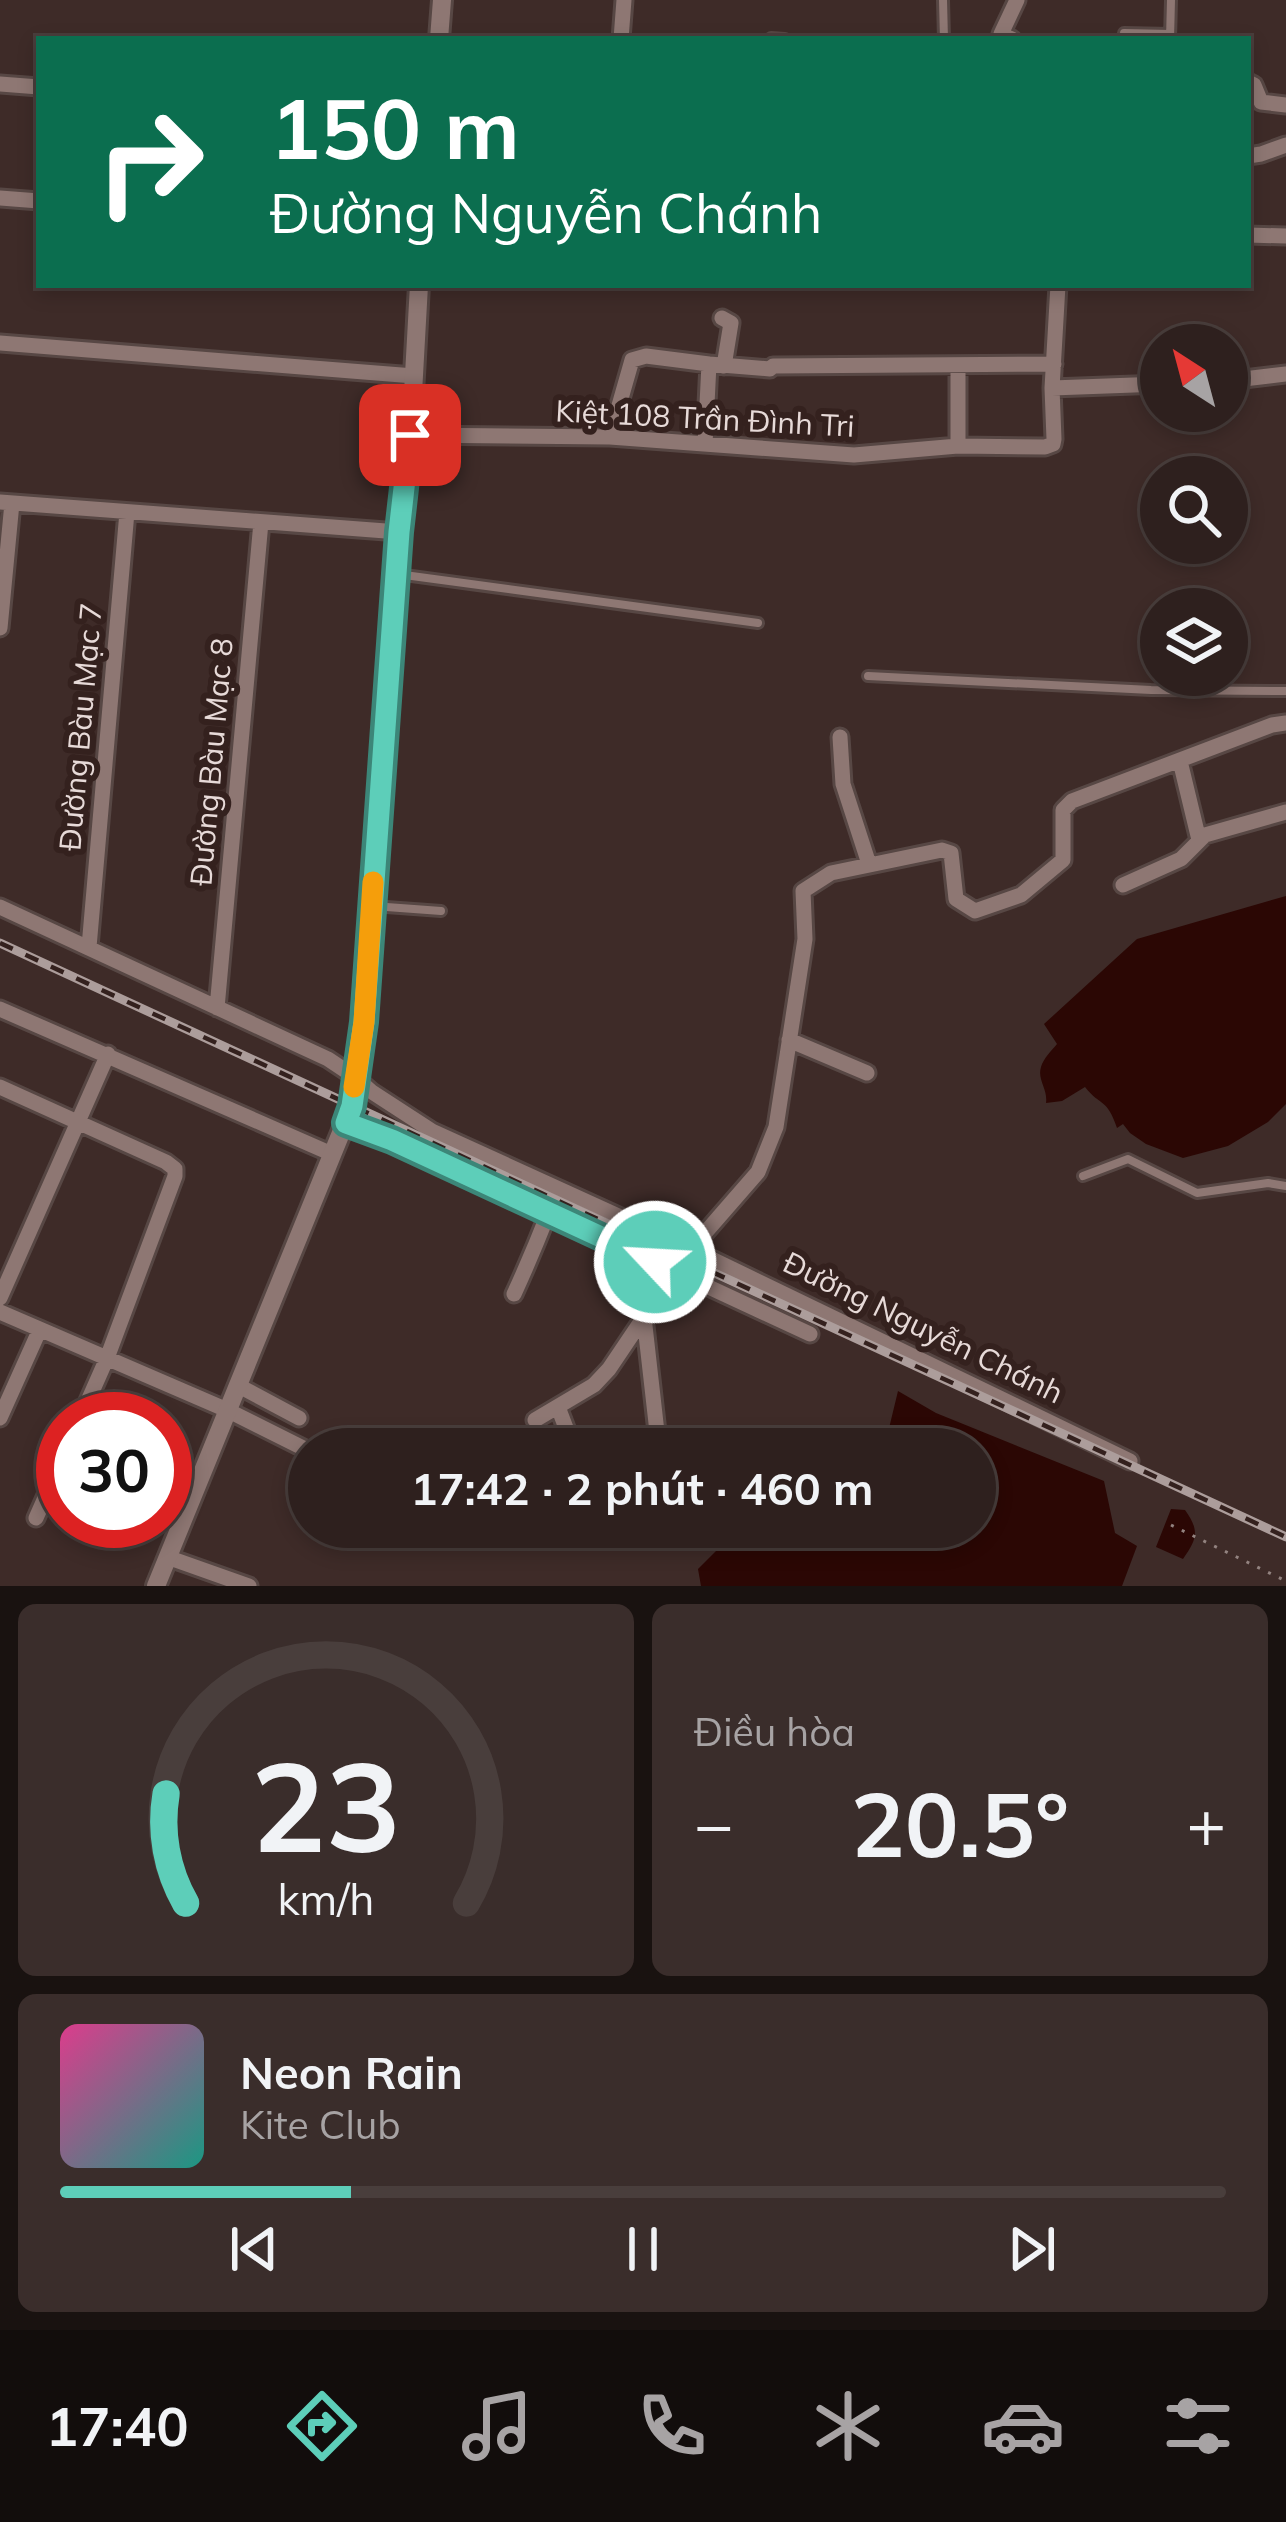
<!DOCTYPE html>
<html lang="vi">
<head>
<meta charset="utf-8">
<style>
	:root { --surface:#2e201e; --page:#3a2d2b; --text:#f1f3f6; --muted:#a7a3a4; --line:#493e3c; --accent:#5dceb9 }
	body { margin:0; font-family:Mulish,sans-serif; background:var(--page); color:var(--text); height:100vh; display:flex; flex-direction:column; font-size:45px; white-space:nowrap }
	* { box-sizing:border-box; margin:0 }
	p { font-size:39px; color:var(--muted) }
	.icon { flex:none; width:66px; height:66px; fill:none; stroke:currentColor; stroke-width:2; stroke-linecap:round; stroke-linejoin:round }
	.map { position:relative; height:1586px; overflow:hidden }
	.side { display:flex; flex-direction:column; gap:18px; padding:18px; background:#191210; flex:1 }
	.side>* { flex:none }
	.hud { position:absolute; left:36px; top:36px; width:1215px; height:252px; border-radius:0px; box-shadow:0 6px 18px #0003,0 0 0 3px var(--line); background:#0b6e4f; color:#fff; overflow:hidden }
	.needle { width:78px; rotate:324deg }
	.controls { position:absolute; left:1140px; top:324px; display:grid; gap:24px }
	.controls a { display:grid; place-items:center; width:108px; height:108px; border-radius:50%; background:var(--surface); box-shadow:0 6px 18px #0003,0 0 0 3px var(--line); font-size:60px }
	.speed { position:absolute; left:36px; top:1392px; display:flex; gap:24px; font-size:60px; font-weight:700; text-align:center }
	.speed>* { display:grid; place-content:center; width:156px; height:156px; border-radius:50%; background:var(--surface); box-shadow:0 6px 18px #0003,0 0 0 3px var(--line); line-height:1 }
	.speed .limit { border:18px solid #d22; background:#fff; color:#111 }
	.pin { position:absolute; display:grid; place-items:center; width:102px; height:102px; color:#fff; margin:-51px; border-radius:24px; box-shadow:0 6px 18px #0006 }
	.me { position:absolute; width:132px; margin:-66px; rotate:295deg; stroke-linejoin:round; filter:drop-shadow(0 0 9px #0008) }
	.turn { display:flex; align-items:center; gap:42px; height:252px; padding:0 36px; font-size:54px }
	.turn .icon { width:156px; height:156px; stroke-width:2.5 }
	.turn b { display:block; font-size:84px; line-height:102px }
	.big { font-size:90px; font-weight:700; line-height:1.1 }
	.side .card { flex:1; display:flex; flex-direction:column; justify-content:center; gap:18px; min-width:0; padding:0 42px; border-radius:18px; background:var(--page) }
	.side .dial { align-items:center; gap:0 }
	.dial svg { height:312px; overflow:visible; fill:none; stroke:var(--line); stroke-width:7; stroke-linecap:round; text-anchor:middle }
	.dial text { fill:var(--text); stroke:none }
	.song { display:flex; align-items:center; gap:36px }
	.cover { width:144px; height:144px; border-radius:18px; background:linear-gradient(135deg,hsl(330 70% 55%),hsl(170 70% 35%)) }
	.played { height:12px; border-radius:6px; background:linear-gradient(90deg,var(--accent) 25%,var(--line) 25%) }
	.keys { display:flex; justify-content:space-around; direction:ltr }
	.heat { display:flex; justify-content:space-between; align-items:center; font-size:66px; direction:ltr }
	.side .tiles { flex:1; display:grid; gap:18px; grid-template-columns:1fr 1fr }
	.card:last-child { grid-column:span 2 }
	.trip { position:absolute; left:288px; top:1428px; width:708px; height:120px; border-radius:60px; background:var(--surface); box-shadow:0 6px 18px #0003,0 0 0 3px var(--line); font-weight:700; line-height:120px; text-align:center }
	.menu { display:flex; height:192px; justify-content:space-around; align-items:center; background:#120d0c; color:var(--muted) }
	.menu .icon { width:84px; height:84px }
	.menu .on { color:var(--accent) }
	.menu b { font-size:54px; color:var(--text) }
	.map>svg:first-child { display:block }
	.water { fill:#2b0704 }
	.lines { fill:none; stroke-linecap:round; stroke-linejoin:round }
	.service-casing { stroke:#574744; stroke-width:14 }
	.minor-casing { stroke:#574744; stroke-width:21 }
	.tertiary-casing { stroke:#574744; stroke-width:24 }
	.path { stroke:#938380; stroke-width:3; stroke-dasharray:3 9; stroke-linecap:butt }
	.service { stroke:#8e7773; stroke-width:8 }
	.minor { stroke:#8e7773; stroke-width:15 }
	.tertiary { stroke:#8e7773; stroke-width:18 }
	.rail-casing { stroke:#ac9d9b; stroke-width:9 }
	.rail { stroke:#34211e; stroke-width:4.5; stroke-dasharray:14; stroke-linecap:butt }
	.route-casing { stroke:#3c8678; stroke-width:30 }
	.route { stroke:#5dceb9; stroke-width:21 }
	.slow { stroke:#f59e0b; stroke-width:21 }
	.labels { text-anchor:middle; stroke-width:12; stroke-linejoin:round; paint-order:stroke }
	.street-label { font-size:30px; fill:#e7dad8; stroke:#34211e }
</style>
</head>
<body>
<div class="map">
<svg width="1286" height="1586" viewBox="0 0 1286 1586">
	<rect width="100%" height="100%" fill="#3e2b28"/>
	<!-- water -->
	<path class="water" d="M1286 896V1104L1268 1122 1228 1146 1183 1158 1146 1144 1130 1133 1123 1124 1117 1128C1107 1098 1101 1107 1085 1087L1062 1101 1046 1103C1048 1089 1037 1080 1041 1067 1043 1059 1052 1050 1057 1044L1044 1024 1137 939Z
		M898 1391 936 1413 1104 1481 1115 1533 1137 1546 1122 1586H701L698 1569 718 1549 764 1527H975V1449H884Z
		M1171 1509 1185 1510C1200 1531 1197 1539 1183 1559L1156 1547Z"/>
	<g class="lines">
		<defs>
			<path id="service" d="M943 0 944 39
				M1124 33 1170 34
				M771 38 785 39
				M1170 39 1171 0
				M397 574 758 623
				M868 676 1151 690 1286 691
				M373 906 441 911
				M1083 1176 1128 1159 1197 1193 1268 1183 1286 1186"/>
			<path id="minor" d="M621 39 624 0
				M1012 39 1001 34 1017 0
				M1248 82 1254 85 1261 102 1286 105
				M0 84 39 87
				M1248 156 1261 154 1286 145
				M0 198 39 201
				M1248 235 1286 236
				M722 318 731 323 724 366
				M0 343 414 376
				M958 365V446
				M1227 381 1286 374
				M1052 388 1161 384
				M410 435 610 437 854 455 958 446 1045 447 1053 444 1054 439 1052 388 1058 285
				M610 437 632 360 646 356 709 364
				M705 444 709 364 770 369 773 366 1054 364
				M0 502 399 532
				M0 628 12 503
				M840 737 843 784 869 864
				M1180 761 1199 840
				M1123 885 1181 859 1205 835 1286 812
				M0 907 328 1059 355 1077 372 1092 432 1131 691 1249 1130 1461
				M89 947 127 512
				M217 1008 261 522
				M0 1009 332 1154
				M789 1040 867 1073
				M0 1087 166 1162 175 1169V1176L107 1358 80 1419
				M346 1123 392 1140 810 1334
				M691 1249 758 1172 776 1127 805 939 803 891 831 873 942 850 951 853 956 899 975 911 1021 895 1063 860V810L1072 801 1272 725 1286 723
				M655 1261 644 1317 657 1432
				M514 1294C526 1268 537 1242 548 1214
				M0 1298 108 1054
				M0 1312 227 1410 309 1451
				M237 1385 299 1418
				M558 1407 574 1449
				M0 1418 40 1329
				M535 1420 594 1385 609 1369 644 1317
				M36 1518 63 1457
				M167 1557 249 1586"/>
			<path id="tertiary" d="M439 39 442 0
				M156 1586 352 1106 364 1022 399 532 412 411 419 285"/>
		</defs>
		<!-- service casing -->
		<use href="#service" class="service-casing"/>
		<!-- minor casing -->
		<use href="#minor" class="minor-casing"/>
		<!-- tertiary casing -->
		<use href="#tertiary" class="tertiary-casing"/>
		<!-- path -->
		<path class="path" d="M1171 1525 1286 1581"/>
		<!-- service -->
		<use href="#service" class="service"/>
		<!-- minor -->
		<use href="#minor" class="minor"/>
		<!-- tertiary -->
		<use href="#tertiary" class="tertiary"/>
		<defs>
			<path id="rail" d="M0 943 1286 1537"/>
		</defs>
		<!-- rail casing -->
		<use href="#rail" class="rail-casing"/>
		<!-- rail -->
		<use href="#rail" class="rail"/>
	</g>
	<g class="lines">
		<defs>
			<path id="route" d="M410 435 399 532 364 1022 352 1106 346 1123 392 1140 655 1262"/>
		</defs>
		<!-- route casing -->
		<use href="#route" class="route-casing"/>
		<!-- route -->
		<use href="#route" class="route"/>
		<!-- slow -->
		<path class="slow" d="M354 1087 364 1022 373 882"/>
	</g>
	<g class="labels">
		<!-- street labels -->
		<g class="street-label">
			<text transform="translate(705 419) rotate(3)" y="10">Kiệt 108 Trần Đình Tri</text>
			<text transform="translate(81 727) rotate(-85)" y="10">Đường Bàu Mạc 7</text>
			<text transform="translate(212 762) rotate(-85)" y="10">Đường Bàu Mạc 8</text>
			<text transform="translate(923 1328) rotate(26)" y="10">Đường Nguyễn Chánh</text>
		</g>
	</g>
</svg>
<div class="controls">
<a><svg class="needle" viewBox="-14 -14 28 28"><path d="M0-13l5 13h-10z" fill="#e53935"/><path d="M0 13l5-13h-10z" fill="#a7a3a4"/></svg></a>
<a><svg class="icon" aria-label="search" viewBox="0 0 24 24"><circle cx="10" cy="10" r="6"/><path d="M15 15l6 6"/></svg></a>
<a><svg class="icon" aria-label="layers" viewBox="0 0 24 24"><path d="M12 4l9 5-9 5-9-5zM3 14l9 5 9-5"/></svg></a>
</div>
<div class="speed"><div class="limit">30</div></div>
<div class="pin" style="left:410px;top:435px;background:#d93025"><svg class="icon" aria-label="arrive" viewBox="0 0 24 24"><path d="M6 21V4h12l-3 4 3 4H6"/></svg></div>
<svg class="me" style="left:655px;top:1262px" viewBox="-20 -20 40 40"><circle r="17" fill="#5dceb9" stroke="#fff" stroke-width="3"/><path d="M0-11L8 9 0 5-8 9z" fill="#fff"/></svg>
<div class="trip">17:42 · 2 phút · 460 m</div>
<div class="hud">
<div class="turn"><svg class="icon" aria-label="right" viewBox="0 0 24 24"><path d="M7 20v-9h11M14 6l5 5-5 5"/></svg><div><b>150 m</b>Đường Nguyễn Chánh</div></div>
</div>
</div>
<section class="side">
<div class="tiles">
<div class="card dial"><svg viewBox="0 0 100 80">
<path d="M14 69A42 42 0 1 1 86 69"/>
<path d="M14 69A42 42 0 0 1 9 41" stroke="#5dceb9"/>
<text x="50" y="56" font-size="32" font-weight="700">23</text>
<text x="50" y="72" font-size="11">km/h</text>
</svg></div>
<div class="card"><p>Điều hòa</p>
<div class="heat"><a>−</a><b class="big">20.5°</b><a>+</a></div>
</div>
<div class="card">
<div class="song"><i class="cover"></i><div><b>Neon Rain</b><p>Kite Club</p></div></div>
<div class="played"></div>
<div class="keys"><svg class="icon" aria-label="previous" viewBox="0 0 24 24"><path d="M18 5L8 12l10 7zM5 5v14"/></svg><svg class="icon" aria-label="pause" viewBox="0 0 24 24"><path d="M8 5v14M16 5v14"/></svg><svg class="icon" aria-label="next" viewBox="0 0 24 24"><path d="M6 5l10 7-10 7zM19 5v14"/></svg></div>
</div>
</div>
</section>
<nav class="menu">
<b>17:40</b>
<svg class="icon on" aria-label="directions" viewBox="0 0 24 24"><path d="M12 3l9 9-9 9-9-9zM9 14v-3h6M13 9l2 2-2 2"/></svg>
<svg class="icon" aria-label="music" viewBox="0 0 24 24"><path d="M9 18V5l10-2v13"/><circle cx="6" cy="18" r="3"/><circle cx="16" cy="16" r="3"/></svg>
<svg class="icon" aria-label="phone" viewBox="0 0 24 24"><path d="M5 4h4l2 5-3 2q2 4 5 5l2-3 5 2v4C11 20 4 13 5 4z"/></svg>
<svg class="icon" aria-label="climate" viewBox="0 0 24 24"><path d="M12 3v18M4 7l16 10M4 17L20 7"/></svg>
<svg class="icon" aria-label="car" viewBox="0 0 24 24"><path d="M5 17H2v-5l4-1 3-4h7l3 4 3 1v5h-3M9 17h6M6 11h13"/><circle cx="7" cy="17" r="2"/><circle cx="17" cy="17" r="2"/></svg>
<svg class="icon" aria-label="filters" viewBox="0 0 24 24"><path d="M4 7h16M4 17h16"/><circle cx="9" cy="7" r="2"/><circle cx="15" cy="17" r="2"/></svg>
</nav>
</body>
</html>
